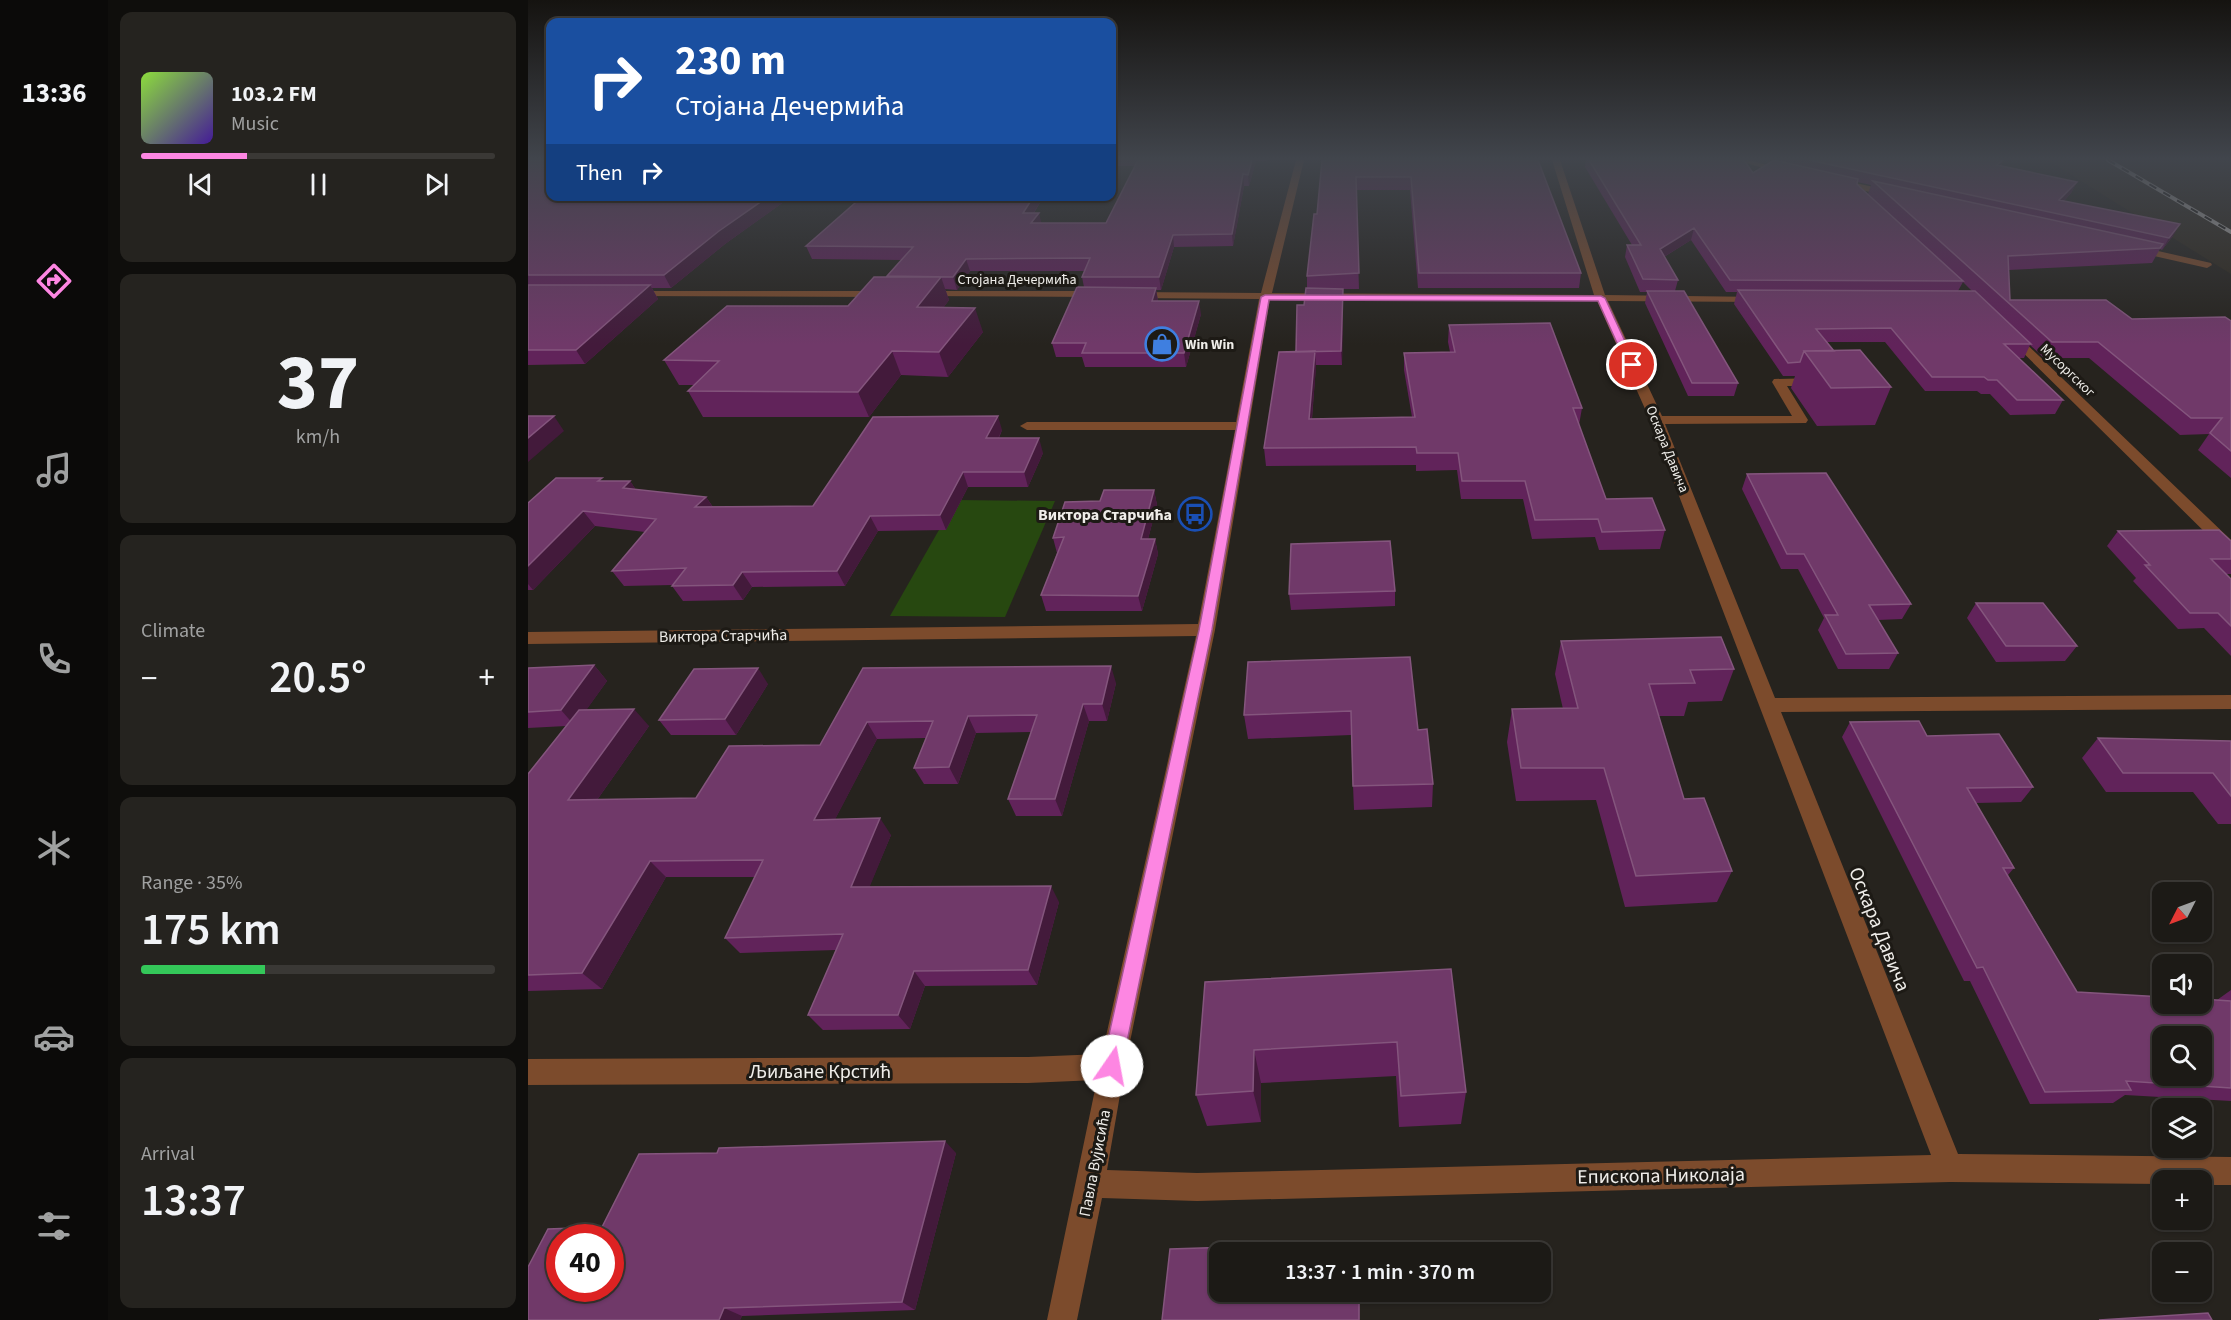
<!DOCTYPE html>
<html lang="en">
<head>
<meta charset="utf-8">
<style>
	:root { --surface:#1c1a16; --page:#25231f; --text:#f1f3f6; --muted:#a0a1a1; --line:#3a3835; --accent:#fd86e2 }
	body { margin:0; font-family:"Source Sans 3",sans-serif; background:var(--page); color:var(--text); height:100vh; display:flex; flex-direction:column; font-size:22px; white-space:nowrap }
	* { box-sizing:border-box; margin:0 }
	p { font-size:20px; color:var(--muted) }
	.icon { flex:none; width:33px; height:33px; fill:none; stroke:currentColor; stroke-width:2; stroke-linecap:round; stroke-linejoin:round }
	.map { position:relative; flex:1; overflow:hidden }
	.panel { display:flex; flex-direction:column; gap:12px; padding:12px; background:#0f0e0c; width:420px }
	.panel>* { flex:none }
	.top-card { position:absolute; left:18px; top:18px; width:570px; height:183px; border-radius:12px; box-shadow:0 2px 4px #0004,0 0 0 2px var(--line); background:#1a4fa0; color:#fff; overflow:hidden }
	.needle { width:39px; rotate:228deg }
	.fabs { position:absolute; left:1624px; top:882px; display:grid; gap:12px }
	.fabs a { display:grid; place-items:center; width:60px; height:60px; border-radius:12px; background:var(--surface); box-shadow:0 2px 4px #0004,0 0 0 2px var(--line); font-size:30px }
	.speed { position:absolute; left:18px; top:1224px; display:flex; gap:12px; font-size:30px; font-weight:700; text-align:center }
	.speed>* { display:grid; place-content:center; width:78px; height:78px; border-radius:50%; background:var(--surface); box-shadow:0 2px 4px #0004,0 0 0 2px var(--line); line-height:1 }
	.speed .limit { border:9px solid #d22; background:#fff; color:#111 }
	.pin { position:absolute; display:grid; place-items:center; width:51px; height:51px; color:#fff; margin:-26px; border:3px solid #fff; border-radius:50%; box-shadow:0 2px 6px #0007 }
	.me { position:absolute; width:66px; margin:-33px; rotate:12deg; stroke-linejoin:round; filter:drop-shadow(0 0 4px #0008) }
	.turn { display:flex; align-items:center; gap:21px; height:126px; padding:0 30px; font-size:27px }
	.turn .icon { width:78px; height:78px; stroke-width:2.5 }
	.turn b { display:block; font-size:42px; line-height:51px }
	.then { display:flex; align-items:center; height:57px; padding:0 30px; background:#0003; gap:12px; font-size:22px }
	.big { font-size:45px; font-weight:600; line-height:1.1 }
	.panel .card { flex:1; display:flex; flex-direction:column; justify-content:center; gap:9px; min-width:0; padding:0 21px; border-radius:12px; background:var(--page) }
	.panel .dial { align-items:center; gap:0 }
	.dial b { font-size:78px; line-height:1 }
	.song { display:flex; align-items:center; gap:18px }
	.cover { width:72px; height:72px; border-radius:9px; background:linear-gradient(135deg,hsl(90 70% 55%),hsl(260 70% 35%)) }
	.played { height:6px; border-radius:3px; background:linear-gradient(90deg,var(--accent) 30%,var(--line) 30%) }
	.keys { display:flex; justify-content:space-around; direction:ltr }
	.heat { display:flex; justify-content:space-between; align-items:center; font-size:33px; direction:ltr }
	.charge { height:9px; border-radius:4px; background:linear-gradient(90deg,#34c759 35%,var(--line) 0) }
	.trip { position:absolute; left:681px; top:1242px; width:342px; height:60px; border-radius:12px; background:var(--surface); box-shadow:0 2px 4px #0004,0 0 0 2px var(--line); font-weight:600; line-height:60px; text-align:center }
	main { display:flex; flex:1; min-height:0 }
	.tabs { display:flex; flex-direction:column; width:108px; justify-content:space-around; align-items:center; background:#0b0a09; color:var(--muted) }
	.tabs .icon { width:42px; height:42px }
	.tabs .on { color:var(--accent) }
	.tabs b { font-size:27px; color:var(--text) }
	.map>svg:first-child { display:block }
	.built { fill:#2f291e }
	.green { fill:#274810 }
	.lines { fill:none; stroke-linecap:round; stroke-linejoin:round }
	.minor { fill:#7c4b2c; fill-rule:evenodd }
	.rail-casing { stroke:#b6b4b0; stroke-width:4 }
	.rail { stroke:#1d1a15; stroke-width:2; stroke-dasharray:8; stroke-linecap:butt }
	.wall { fill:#61235a; fill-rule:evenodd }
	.shaded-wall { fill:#431a3b }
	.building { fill:#703969; stroke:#84557d; stroke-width:1.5; fill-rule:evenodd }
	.route { fill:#fd86e2; stroke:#a45793; stroke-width:1.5 }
	.labels { text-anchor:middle; stroke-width:6; stroke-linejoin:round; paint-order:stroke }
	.far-street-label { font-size:14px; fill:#efede9; stroke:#1d1a15 }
	.far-poi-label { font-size:14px; font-weight:bold; fill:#efede9; stroke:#1d1a15; text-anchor:start }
	.poi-label { font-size:16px; font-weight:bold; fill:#efede9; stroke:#1d1a15; text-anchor:end }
	.street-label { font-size:16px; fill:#efede9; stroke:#1d1a15 }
	.near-street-label { font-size:20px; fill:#efede9; stroke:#1d1a15 }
</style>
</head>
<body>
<main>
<nav class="tabs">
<b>13:36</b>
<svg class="icon on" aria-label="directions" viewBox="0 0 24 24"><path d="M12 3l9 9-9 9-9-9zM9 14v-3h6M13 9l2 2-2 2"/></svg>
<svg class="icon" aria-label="music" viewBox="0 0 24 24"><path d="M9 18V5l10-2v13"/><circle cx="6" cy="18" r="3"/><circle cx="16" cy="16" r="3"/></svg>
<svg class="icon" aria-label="phone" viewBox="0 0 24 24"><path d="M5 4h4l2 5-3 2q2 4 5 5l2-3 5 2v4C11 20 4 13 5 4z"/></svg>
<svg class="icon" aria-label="climate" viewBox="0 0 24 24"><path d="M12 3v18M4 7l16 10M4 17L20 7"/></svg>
<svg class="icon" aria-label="car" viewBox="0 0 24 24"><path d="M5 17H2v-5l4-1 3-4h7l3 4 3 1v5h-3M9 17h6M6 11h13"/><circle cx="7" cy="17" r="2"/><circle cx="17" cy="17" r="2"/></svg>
<svg class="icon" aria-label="filters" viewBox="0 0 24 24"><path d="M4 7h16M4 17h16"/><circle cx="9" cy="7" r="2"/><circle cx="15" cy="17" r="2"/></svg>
</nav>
<section class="panel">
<div class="card">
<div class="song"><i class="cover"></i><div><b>103.2 FM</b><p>Music</p></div></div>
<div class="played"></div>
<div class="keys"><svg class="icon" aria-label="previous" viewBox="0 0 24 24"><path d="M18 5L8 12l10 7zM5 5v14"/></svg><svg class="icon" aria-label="pause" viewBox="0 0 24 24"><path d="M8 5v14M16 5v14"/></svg><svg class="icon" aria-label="next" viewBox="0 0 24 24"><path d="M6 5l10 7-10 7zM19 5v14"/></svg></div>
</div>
<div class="card dial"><b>37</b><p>km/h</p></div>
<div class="card"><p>Climate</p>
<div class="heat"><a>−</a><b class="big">20.5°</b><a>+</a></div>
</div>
<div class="card"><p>Range · 35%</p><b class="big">175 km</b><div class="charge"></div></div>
<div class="card"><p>Arrival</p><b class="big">13:37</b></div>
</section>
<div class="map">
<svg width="1703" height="1320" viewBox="0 0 1703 1320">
	<rect width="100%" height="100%" fill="#26231e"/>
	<!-- built -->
	<path class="built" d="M1519 160H1703V274Z"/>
	<!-- green -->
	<path class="green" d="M428 500 527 501 477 617 362 616Z"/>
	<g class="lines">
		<!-- minor -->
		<path class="minor" d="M768 160H776L744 293 1066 295 1024 160H1032L1077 295 1235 297V301L1231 302 1080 301 1134 416H1264L1244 382 1246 379 1289 378 1295 382 1289 386H1259L1280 420 1278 423 1137 424 1247 698 1703 695V709L1253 712 1430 1154 1703 1157V1185H1674V1180H1635V1184L1422 1182 669 1201 574 1198 549 1320H519L569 1080 500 1083 0 1085V1059L500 1057 574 1054 668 636 0 644V632L670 624 707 430H499L492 426 499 422H708L731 299 605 298 600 295 605 292 733 293ZM742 299 1069 301 1122 420 1403 1155 669 1173 579 1170 597 1066 687 630Z
			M1206 160H1220L1263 171 1259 174Z
			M1309 179 1364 191 1369 194 1364 197 1306 184V180Z
			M1608 246 1683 263 1684 265 1679 268 1604 251 1603 249Z
			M100 291H355L360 294 355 297 104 296 100 295Z
			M395 291H571L576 294 571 297 391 296 390 294Z
			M1478 332H1486L1703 540V554L1697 552 1478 336Z"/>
		<defs>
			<path id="rail" d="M1580 160 1703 232"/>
		</defs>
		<!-- rail casing -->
		<use href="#rail" class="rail-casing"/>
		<!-- rail -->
		<use href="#rail" class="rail"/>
	</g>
	<!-- wall -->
	<path class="wall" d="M0 160 22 196H264L197 244 143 288H124L130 299 57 364 0 365Z
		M584 160H739V161H728L721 186H716L705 246 646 247 633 290H628L630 301 673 314 658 367H557L554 357H528L524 343 556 287 554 277 557 271H442L429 290 417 289 421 300 415 308 455 332 420 377 373 375 341 417H175L160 391 166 385H151L136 360 320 306 359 277 374 260 284 259 278 246 335 196H516L506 213 513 223H578L607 166H584Z
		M794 160H1010L1053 273 1051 288H890L882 190H828L831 289H815L814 365H788L784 419 884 417 876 370V353L922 352 920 342 921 325 1054 408 1051 425 1078 499 1137 530 1132 549 1071 550 1067 537 1004 539 995 499H933L929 470 888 471V465L738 466 736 448 768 352 776 305 779 288V276L789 214Z
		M1058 160 1225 173 1252 162 1253 160H1476L1473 166 1549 182 1543 193 1536 201 1645 236 1634 250 1632 249 1624 263 1481 270 1482 300 1604 319 1703 321V478L1670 450 1681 434 1652 435 1561 358H1516L1502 345 1496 358H1491L1535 400 1527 414 1482 415 1462 394H1453L1449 391H1397L1357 342H1299L1306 351 1363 387 1347 425 1289 426 1263 388 1267 376H1255L1206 304 1209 292H1198L1163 240 1136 257 1150 280 1147 291 1210 383 1206 396H1160L1117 303 1119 292H1112L1097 257 1099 245H1104L1057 167ZM1329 182 1343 185 1340 194 1379 230 1329 184ZM1435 282 1444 291H1430Z
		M474 430 471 438 515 453 500 487H440L418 530 350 531 317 586 224 587 215 600 155 601 144 586 145 585 96 586 84 571 117 532 67 526 5 590H0V503L77 481H102L108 490 178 497 185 507 285 506Z
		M1219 474 1383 604 1374 619 1350 620 1370 653 1361 669H1310L1290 630 1296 618 1270 569H1253L1214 489Z
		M626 490 629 505 620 539H627L630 554 614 611H518L513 595 529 553 525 538 572 501Z
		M1590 531 1703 541V574H1698L1703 579V656L1676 628 1650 629 1605 581 1608 578 1579 546Z
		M867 591V606L763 610 761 594Z
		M1448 603 1549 646 1537 661 1468 662 1439 618Z
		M1033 641 1206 669 1194 701 1160 702 1156 716H1131L1156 799 1204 871 1189 902 1097 907 1068 800 988 801 979 742 984 709H1035L1027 674Z
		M720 662 890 730 905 784 904 807 826 810 823 735 720 739 716 715Z
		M66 665 79 681 58 710 121 726 69 800 168 798 292 745 335 668 588 683 579 721H561L534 816H488L480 799 503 732 448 733 430 784H396L386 768 398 738 349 739 307 819 363 835 341 887 531 902 509 985 397 986 382 1029 295 1030 280 1015 308 950 212 953 197 938 227 877H138L74 989 0 991V774L38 726 0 728V668Z
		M240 684 208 735H143L131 720Z
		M1322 722 1399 736 1505 787 1493 802 1448 803 1486 868 1480 875 1549 992 1689 1000 1703 990V1101L1597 1095 1585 1103 1502 1104 1442 981H1436L1314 737Z
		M1570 738 1703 741V824H1690L1665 792H1578L1554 758Z
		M923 969 938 1092 933 1124 871 1127 868 1076 733 1083V1122L679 1126 668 1095 677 982Z
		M428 1153 387 1310 214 1316 212 1320 74 1227Z"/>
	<!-- shaded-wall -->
	<path class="shaded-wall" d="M724 160H728V161L721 186 720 175Z
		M1475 160H1476L1472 169 1469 165Z
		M715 174 716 186 705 246 704 234Z
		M1549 182 1543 193 1526 212 1531 200Z
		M241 196H264L197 244 143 288 136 275 191 231Z
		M506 196H516L498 225 495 213Z
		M511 213 514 225 503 223Z
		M1652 224 1645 236 1634 250 1641 238Z
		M1166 228 1163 240 1129 261 1132 249Z
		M645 235 646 247 633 290 631 277Z
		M438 259 442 271 429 290 425 277Z
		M413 277 421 300 398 331 389 307Z
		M122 285 130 299 57 364 48 350Z
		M628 288 630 301H624Z
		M815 289V302L814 365 813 351Z
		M671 301 673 314 658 367 656 353Z
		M447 308 455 332 420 377 411 352Z
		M364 351 373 375 341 417 330 392Z
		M787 351 788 368 782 437 781 419Z
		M26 416 36 431 0 462V438Z
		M470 416 474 430 463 453 458 438Z
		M511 438 515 453 500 487 496 472Z
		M435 472 440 487 418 530 412 515Z
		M102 481 112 496 95 488Z
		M626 490 629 505 616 554 613 539Z
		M178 497 188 512 167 507Z
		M55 511 67 526 5 590 0 584V566Z
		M342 516 350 531 317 586 309 571Z
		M627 539 630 554 614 611 610 596Z
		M214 572 224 587 215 600 205 585Z
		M66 665 79 681 47 726 33 710Z
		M583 666 588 683 579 721 574 704Z
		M230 668 240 684 208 735 197 719Z
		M555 704 561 721 534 816 527 799Z
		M106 709 121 726 57 817 40 800Z
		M440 716 448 733 430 784 421 767Z
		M339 722 349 739 298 837 286 820Z
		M352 818 363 835 335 903 323 887Z
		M122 861 138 877 74 989 54 973Z
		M523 886 531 902 509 985 500 970Z
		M386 971 397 986 382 1029 370 1015Z
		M726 1050 733 1083V1122L725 1091Z
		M417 1141 428 1153 387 1310 374 1302Z
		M831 1292H832V1320H831Z
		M196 1308 214 1316 212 1320H191Z"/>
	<!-- building -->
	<path class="building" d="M0 160H22V196H241L191 231 136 275H0Z
		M610 160H724L720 175 715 174 704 234 645 235 631 277H554L562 258 438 259 425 277 359 276 385 247 278 246 335 196H506L495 213H511L503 223H578Z
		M794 160H1010L1053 273H891L883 177H828L831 273 779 276 786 214H789Z
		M1061 160H1216L1225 173 1246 160 1330 179 1329 184 1334 189 1435 281 1202 280 1166 228 1132 249 1150 280 1115 279 1099 245H1113Z
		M1281 160H1475L1469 165 1549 182 1531 200 1652 224 1641 238Z
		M1345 181 1635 244 1632 248 1480 256 1482 300H1578L1604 319 1697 317 1703 321V451L1682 433 1694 418H1663L1570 342H1524Z
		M346 277H413L389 307 447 308 411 352 364 351 330 392 160 391 191 361 136 360 199 306H320Z
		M0 285H122L48 350H0Z
		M549 287 628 288 624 301H671L656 353H554L558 343H524Z
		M778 288 815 289 813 351 768 352 769 305H776Z
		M1210 290 1447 291 1503 344H1476L1535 400H1489L1469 380H1460L1456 377H1404L1363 328 1288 329 1306 351H1276L1272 362 1260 363Z
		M1119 291H1156L1210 383H1164Z
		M1022 323 1054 408H1045L1078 499 1124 498 1137 530 1074 532 1070 519 1007 520 997 481H934L930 453H889L888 447 736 448 751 352 787 351 781 419 887 417 876 353 927 352 921 325Z
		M1332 350 1363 387 1303 388 1276 351Z
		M0 416H26L0 438Z
		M470 416 458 438H511L496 472H435L412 515 342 516 309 571 214 572 205 585 144 586 158 568 84 571 128 519 55 511 0 566V503L28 478H74L70 481H102L95 488 178 497 167 507 285 506 345 417Z
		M1298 473 1383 604 1341 605 1370 653 1318 654 1297 615H1310L1276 554H1259L1219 474Z
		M576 490H626L613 539H627L610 596 513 595 536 537 525 538 537 502 572 501Z
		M1691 530 1703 541V559H1683L1703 579V626L1690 613H1662L1617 565H1622L1590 531Z
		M862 541 867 591 761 594 763 544Z
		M1448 603H1515L1549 646H1478Z
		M1193 637 1206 669 1162 670 1167 683 1121 684 1156 799 1176 798 1204 871 1108 876 1076 768H993L984 709 1050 708 1033 641Z
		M882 657 890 730 899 729 905 784 825 786 823 711 716 715 720 662Z
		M66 665 33 710 0 712V668Z
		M583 666 574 704H555L527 799H480L509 715 440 716 421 767 386 768 405 721 339 722 286 820 352 818 323 887 523 886 500 970 386 971 370 1015H280L315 934 197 938 235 860 122 861 54 973 0 975V774L51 710 106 709 40 800 168 798 201 746 292 745 335 668Z
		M230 668 197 719 131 720 166 669Z
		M1391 721 1399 736 1471 734 1505 787 1439 788 1486 868H1475L1549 992 1635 997V1004H1674V999L1703 1001V1088L1598 1081 1603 1090 1517 1092 1455 967 1449 968 1322 722ZM1635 1036H1674V1076H1635Z
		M1570 738 1703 741V796L1685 773H1595Z
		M923 969 938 1092 873 1096 869 1042 726 1050 725 1091 668 1095 677 982Z
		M417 1141 374 1302 196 1308 191 1320H0V1267L20 1229 74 1227 111 1154 189 1153 191 1148ZM32 1238H82V1288H32Z
		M830 1243V1252H692V1292H831V1320H634L642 1249Z
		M1680 1313 1684 1320H1571Z"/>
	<!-- sky -->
	<linearGradient id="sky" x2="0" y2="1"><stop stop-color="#151310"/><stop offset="0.46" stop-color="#41454c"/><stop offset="1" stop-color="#41454c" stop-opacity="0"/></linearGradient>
	<rect width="1703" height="345" fill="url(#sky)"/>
	<!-- route -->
	<path class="route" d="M737 295 1073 296 1077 298 1108 365 1104 367 1099 365 1070 301 741 300 684 630 594 1066 591 1073 584 1076 577 1073 574 1066 671 630 733 297Z"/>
	<!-- icons -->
	<defs>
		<symbol id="shop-ring" viewBox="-11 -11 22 22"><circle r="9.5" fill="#1d1a15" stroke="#3f7fe0" stroke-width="1.5"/><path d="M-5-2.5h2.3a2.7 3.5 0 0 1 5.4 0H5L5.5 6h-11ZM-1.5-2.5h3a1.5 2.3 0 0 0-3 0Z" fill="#3f7fe0"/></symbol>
		<symbol id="bus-ring" viewBox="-11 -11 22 22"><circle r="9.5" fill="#1d1a15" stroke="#1a4fb4" stroke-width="1.5"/><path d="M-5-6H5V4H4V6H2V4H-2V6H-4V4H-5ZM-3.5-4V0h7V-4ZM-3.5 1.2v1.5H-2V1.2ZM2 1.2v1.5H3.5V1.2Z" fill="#1a4fb4"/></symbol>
	</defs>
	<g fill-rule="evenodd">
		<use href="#shop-ring" x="615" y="325" width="38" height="38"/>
		<use href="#bus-ring" x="648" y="495" width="38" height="38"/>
	</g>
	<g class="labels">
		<!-- far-street labels -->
		<g class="far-street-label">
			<text x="489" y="284">Стојана Дечермића</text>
			<text transform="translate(1540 370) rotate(44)" y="5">Мусоргског</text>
			<text transform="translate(1140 449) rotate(68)" y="5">Оскара Давича</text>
		</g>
		<!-- far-poi labels -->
		<g class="far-poi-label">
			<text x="657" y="349">Win Win</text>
		</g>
		<!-- poi labels -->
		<g class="poi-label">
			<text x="644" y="520">Виктора Старчића</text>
		</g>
		<!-- street labels -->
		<g class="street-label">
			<text transform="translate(195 635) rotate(-1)" y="6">Виктора Старчића</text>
			<text transform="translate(566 1163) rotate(-79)" y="6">Павла Вујисића</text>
		</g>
		<!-- near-street labels -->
		<g class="near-street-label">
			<text transform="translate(1352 929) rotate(68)" y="7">Оскара Давича</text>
			<text x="292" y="1078">Љиљане Крстић</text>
			<text transform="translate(1133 1175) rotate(-1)" y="7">Епископа Николаја</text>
		</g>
	</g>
</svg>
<div class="fabs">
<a><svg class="needle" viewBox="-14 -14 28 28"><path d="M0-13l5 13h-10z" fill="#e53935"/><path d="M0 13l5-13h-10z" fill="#a0a1a1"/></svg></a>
<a><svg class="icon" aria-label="sound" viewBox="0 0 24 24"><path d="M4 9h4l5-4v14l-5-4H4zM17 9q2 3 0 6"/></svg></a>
<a><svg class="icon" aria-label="search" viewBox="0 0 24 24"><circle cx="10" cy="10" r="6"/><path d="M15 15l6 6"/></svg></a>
<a><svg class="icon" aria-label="layers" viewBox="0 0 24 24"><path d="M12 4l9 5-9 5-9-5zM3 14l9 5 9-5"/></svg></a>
<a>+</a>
<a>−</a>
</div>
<div class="speed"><div class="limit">40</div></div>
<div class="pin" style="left:1104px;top:365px;background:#d93025"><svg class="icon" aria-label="arrive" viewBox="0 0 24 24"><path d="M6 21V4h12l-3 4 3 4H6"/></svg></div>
<svg class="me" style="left:584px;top:1066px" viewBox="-20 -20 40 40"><circle r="19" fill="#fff"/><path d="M0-13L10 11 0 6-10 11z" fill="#fd86e2"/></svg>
<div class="trip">13:37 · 1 min · 370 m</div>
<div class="top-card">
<div class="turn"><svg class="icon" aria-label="right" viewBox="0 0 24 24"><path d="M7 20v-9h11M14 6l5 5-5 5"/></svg><div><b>230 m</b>Стојана Дечермића</div></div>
<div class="then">Then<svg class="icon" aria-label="right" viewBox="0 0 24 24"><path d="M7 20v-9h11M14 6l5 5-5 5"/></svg></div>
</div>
</div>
</main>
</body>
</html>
